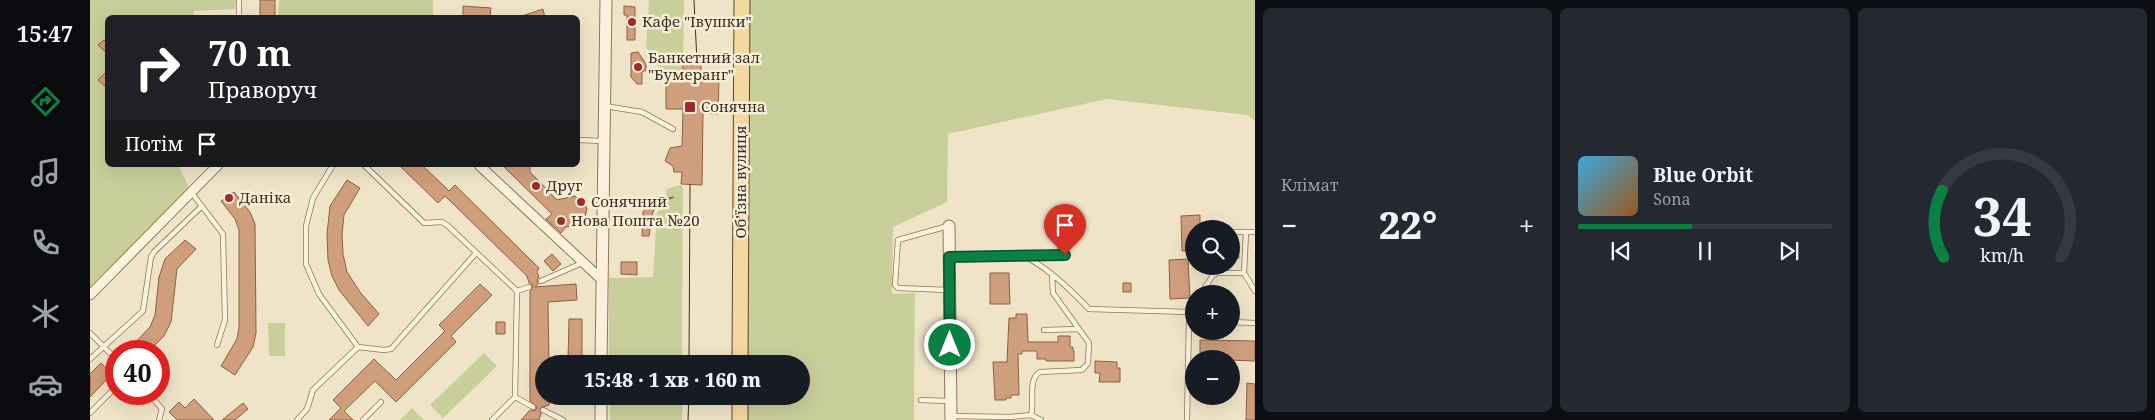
<!DOCTYPE html>
<html lang="uk">
<head>
<meta charset="utf-8">
<style>
	:root { --surface:#171b24; --page:#242831; --text:#f1f3f6; --muted:#9ea1a6; --line:#363941; --accent:#0b8043 }
	body { margin:0; font-family:"Noto Serif",serif; background:var(--page); color:var(--text); height:100vh; display:flex; flex-direction:column; font-size:19px; white-space:nowrap }
	* { box-sizing:border-box; margin:0 }
	p { font-size:16px; color:var(--muted) }
	.icon { flex:none; width:28px; height:28px; fill:none; stroke:currentColor; stroke-width:2; stroke-linecap:round; stroke-linejoin:round }
	.map { position:relative; flex:1; overflow:hidden }
	.details { display:flex; flex-direction:column; gap:8px; padding:8px; background:#0d0f14; width:900px }
	.details>* { flex:none }
	.hud { position:absolute; left:15px; top:15px; width:475px; height:152px; border-radius:8px; box-shadow:0 5px 20px #0002; background:#202124; color:#fff; overflow:hidden }
	.controls { position:absolute; left:1095px; top:220px; display:grid; gap:10px }
	.controls a { display:grid; place-items:center; width:55px; height:55px; border-radius:50%; background:var(--surface); box-shadow:0 5px 20px #0002; font-size:25px }
	.speed { position:absolute; left:15px; top:340px; display:flex; gap:10px; font-size:25px; font-weight:700; text-align:center }
	.speed>* { display:grid; place-content:center; width:65px; height:65px; border-radius:50%; background:var(--surface); box-shadow:0 5px 20px #0002; line-height:1 }
	.speed .limit { border:8px solid #d22; background:#fff; color:#111 }
	.pin { position:absolute; display:grid; place-items:center; width:42px; height:42px; color:#fff; margin:-51px -21px; border-radius:50% 50% 50% 0; rotate:-45deg; box-shadow:0 0 5px #0007 }
	.pin .icon { rotate:45deg }
	.me { position:absolute; width:55px; margin:-28px; rotate:0deg; stroke-linejoin:round; filter:drop-shadow(0 0 4px #0008) }
	.turn { display:flex; align-items:center; gap:18px; height:105px; padding:0 20px; font-size:22px }
	.turn .icon { width:65px; height:65px; stroke-width:2.5 }
	.turn b { display:block; font-size:35px; line-height:42px }
	.then { display:flex; align-items:center; height:48px; padding:0 20px; background:#0003; gap:10px; font-size:19px }
	.big { font-size:38px; font-weight:800; line-height:1.1 }
	.details .card { flex:1; display:flex; flex-direction:column; justify-content:center; gap:8px; min-width:0; padding:0 18px; border-radius:8px; background:var(--page) }
	.details .dial { align-items:center; gap:0 }
	.dial svg { height:130px; overflow:visible; fill:none; stroke:var(--line); stroke-width:7; stroke-linecap:round; text-anchor:middle }
	.dial text { fill:var(--text); stroke:none }
	.song { display:flex; align-items:center; gap:15px }
	.cover { width:60px; height:60px; border-radius:8px; background:linear-gradient(135deg,hsl(200 70% 55%),hsl(30 70% 35%)) }
	.played { height:5px; border-radius:2px; background:linear-gradient(90deg,var(--accent) 45%,var(--line) 45%) }
	.keys { display:flex; justify-content:space-around; direction:ltr }
	.heat { display:flex; justify-content:space-between; align-items:center; font-size:28px; direction:ltr }
	.details .tiles { flex:1; display:grid; gap:8px; grid-template-columns:repeat(3,1fr) }
	.trip { position:absolute; left:445px; top:355px; width:275px; height:50px; border-radius:25px; background:var(--surface); box-shadow:0 5px 20px #0002; font-weight:800; line-height:50px; text-align:center }
	main { display:flex; flex:1; min-height:0 }
	.dock { display:flex; flex-direction:column; width:90px; justify-content:space-around; align-items:center; background:#090b0e; color:var(--muted) }
	.dock .icon { width:35px; height:35px }
	.dock .on { color:var(--accent) }
	.dock b { font-size:22px; color:var(--text) }
	.map>svg:first-child { display:block }
	.green { fill:#c9cf9b }
	.building { fill:#cf9f7d; stroke:#8d5f41 }
	.lines { fill:none; stroke-linecap:round; stroke-linejoin:round }
	.service-casing { stroke:#8d765c; stroke-width:6 }
	.minor-casing { stroke:#8d765c; stroke-width:11 }
	.tertiary-casing { stroke:#8d765c; stroke-width:13 }
	.primary-casing { stroke:#5b4430; stroke-width:17 }
	.service { stroke:#faf1dc; stroke-width:4.5 }
	.minor { stroke:#faf1dc; stroke-width:9 }
	.tertiary { stroke:#faf1dc; stroke-width:11 }
	.primary { stroke:#f3d9a0; stroke-width:15 }
	.tram { stroke:#3d2e20; stroke-width:1 }
	.route-casing { stroke:#07532c; stroke-width:12 }
	.route { stroke:#0b8043; stroke-width:9 }
	.poi-dot { fill:#9e2a2b; stroke:#f7eed8; stroke-width:2 }
	.labels { text-anchor:middle; stroke-width:5; stroke-linejoin:round; paint-order:stroke }
	.poi-label { font-size:15px; fill:#3d2e20; stroke:#f7eed8; text-anchor:start }
	.street-label { font-size:15px; fill:#3d2e20; stroke:#f7eed8 }
</style>
</head>
<body>
<main>
<nav class="dock">
<b>15:47</b>
<svg class="icon on" aria-label="directions" viewBox="0 0 24 24"><path d="M12 3l9 9-9 9-9-9zM9 14v-3h6M13 9l2 2-2 2"/></svg>
<svg class="icon" aria-label="music" viewBox="0 0 24 24"><path d="M9 18V5l10-2v13"/><circle cx="6" cy="18" r="3"/><circle cx="16" cy="16" r="3"/></svg>
<svg class="icon" aria-label="phone" viewBox="0 0 24 24"><path d="M5 4h4l2 5-3 2q2 4 5 5l2-3 5 2v4C11 20 4 13 5 4z"/></svg>
<svg class="icon" aria-label="climate" viewBox="0 0 24 24"><path d="M12 3v18M4 7l16 10M4 17L20 7"/></svg>
<svg class="icon" aria-label="car" viewBox="0 0 24 24"><path d="M5 17H2v-5l4-1 3-4h7l3 4 3 1v5h-3M9 17h6M6 11h13"/><circle cx="7" cy="17" r="2"/><circle cx="17" cy="17" r="2"/></svg>
</nav>
<div class="map">
<svg width="1165" height="420" viewBox="0 0 1165 420">
	<rect width="100%" height="100%" fill="#f0e4c8"/>
	<!-- green -->
	<path class="green" d="M0 0H146L145 9 104 11 103 17 18 18 17 70 8 80 17 89 18 165H88L99 187 0 287Z
		M189 0H343V17H188Z
		M559 0H594L593 78 576 79 556 47Z
		M652 0H1165V121L1157 115 1017 99 858 134 857 202 803 227 802 294 825 293 824 420H650V396H711V364H650Z
		M591 185 593 189 592 364H519V278L563 277 567 212 577 207 576 189Z
		M178 323H195V356H179Z
		M394 353 407 366 353 418 340 405Z
		M520 396H592V420H520Z
		M322 408 334 420H310Z"/>
	<!-- building -->
	<path class="building" d="M170 0H185V18H170Z
		M373 6 401 8 400 18H373Z
		M534 6 545 7V40H537V15H534Z
		M453 9 455 18H432V16Z
		M14 40 18 44V54L8 45Z
		M548 52 556 64V70L552 72V84H547L541 77V53Z
		M593 62H611V79L629 80 628 114 613 113 612 185 591 184 592 172H584L583 166 575 161 580 148 592 146 593 109H576V79L593 78Z
		M18 70V89L8 80Z
		M309 165H332L359 191 365 185 449 268 447 272 449 277 447 280 448 284 445 287 486 284 487 300 458 302 459 364H454V396H459V405L450 408 451 414 449 420H431L440 410 445 411 447 407 440 401V291L442 289 443 285 439 283 437 276 355 196 348 203Z
		M412 165H440V172L467 200 485 196 497 208 494 224 476 227 471 233 456 219 462 214Z
		M257 180 270 188 254 215 252 235 253 254 257 272 270 292 289 314 278 326 249 290 242 276 238 260 237 234 240 206Z
		M144 192 160 212 165 224 166 333 163 347 145 375 131 366 147 339 149 327V230L145 219 131 201Z
		M584 197 565 207 562 215 559 236H552L553 212 560 200Z
		M1110 215V229H1104V250L1092 251 1091 216Z
		M1141 239H1148L1149 258H1141Z
		M95 240 106 249 87 269 81 322 74 336 59 351H45L41 347 60 327 65 315 69 277 75 259Z
		M968 241H975V251H968Z
		M462 254 471 264 463 271 454 261Z
		M1098 259 1100 298 1080 299 1079 260Z
		M531 262H547V275L531 274Z
		M900 273H919L920 304H900Z
		M1033 283H1041V292H1033Z
		M390 284 402 295 361 336 366 342 306 402 285 381 254 411 263 420H239L251 408 243 400 284 359 306 380 355 331 349 325Z
		M926 314H937L938 342H968V336H980V347H983V350L984 351V361H956V359H947V351H932V354H928L929 395H921V398H916V400H905L903 362H917L919 318H926Z
		M479 319H492V361H478Z
		M406 322H415V334H406Z
		M1110 340 1165 341V361L1110 359Z
		M1005 361 1027 362V368H1030V382H1009L1010 373H1005Z
		M11 363 22 374 0 397V374Z
		M1157 383 1165 384V420H1156Z
		M104 399 124 420H87L79 412 89 402 95 408Z
		M153 403 158 409 145 420H132Z"/>
	<g class="lines">
		<defs>
			<path id="service" d="M149 18V0
				M515 106 552 112 583 129
				M488 140 513 141
				M243 165 223 198 216 226V264L229 294 268 347
				M274 165 334 223 352 222 357 225 427 291 425 397 402 420
				M101 192 133 234 135 320 127 345
				M858 226 808 240 805 285 808 288 858 290
				M1141 232H1165
				M934 256C957 267 982 291 999 309L1099 312V321H1104
				M859 257 975 255
				M1154 273 1156 232
				M451 281 492 263
				M427 291 439 287
				M1111 294 1123 275 1127 273H1154L1165 291
				M1099 312 1104 304
				M1141 322 1165 323
				M954 330 989 329
				M0 333 26 359
				M0 359 53 311 61 257 64 252 112 206
				M59 394 72 409 69 420
				M425 397 443 407
				M831 400 859 401
				M453 410 473 420
				M0 413 26 387
				M941 415 951 420
				M862 416 920 417 941 415C945 401 937 380 950 372L992 370 998 363 999 343 963 293 962 276
				M207 420 217 409 223 390 268 347 294 350 301 349 386 253
				M273 420 291 402
				M1097 420 1099 321"/>
			<path id="minor" d="M389 165 511 279
				M0 295 128 165"/>
			<path id="tertiary" d="M859 226 861 420
				M511 364 516 0
				M511 396V420"/>
			<path id="primary" d="M650 364 652 0
				M650 420V396"/>
		</defs>
		<!-- service casing -->
		<use href="#service" class="service-casing"/>
		<!-- minor casing -->
		<use href="#minor" class="minor-casing"/>
		<!-- tertiary casing -->
		<use href="#tertiary" class="tertiary-casing"/>
		<!-- primary casing -->
		<use href="#primary" class="primary-casing"/>
		<!-- service -->
		<use href="#service" class="service"/>
		<!-- minor -->
		<use href="#minor" class="minor"/>
		<!-- tertiary -->
		<use href="#tertiary" class="tertiary"/>
		<!-- primary -->
		<use href="#primary" class="primary"/>
		<!-- tram -->
		<path class="tram" d="M604 0 607 62
			M599 364 600 185
			M598 420 599 396"/>
	</g>
	<g class="lines">
		<defs>
			<path id="route" d="M860 345 859 257 975 255"/>
		</defs>
		<!-- route casing -->
		<use href="#route" class="route-casing"/>
		<!-- route -->
		<use href="#route" class="route"/>
	</g>
	<!-- markers -->
	<g class="poi-dot">
		<circle cx="542" cy="22" r="5"/>
		<circle cx="548" cy="67" r="5"/>
		<rect x="594" y="101" width="12" height="12" rx="2.5"/>
		<circle cx="446" cy="186" r="5"/>
		<circle cx="139" cy="198" r="5"/>
		<circle cx="491" cy="202" r="5"/>
		<circle cx="471" cy="221" r="5"/>
	</g>
	<g class="labels">
		<!-- poi labels -->
		<g class="poi-label">
			<text x="552" y="27">Кафе "Івушки"</text>
			<text x="558" y="63">Банкетний зал<tspan x="558" dy="17">"Бумеранг"</tspan></text>
			<text x="611" y="112">Сонячна</text>
			<text x="456" y="191">Друг</text>
			<text x="149" y="203">Даніка</text>
			<text x="501" y="207">Сонячний</text>
			<text x="481" y="226">Нова Пошта №20</text>
		</g>
		<!-- street labels -->
		<g class="street-label">
			<text transform="translate(651 182) rotate(-90)" y="5">Обʼїзна вулиця</text>
		</g>
	</g>
</svg>
<div class="controls">
<a><svg class="icon" aria-label="search" viewBox="0 0 24 24"><circle cx="10" cy="10" r="6"/><path d="M15 15l6 6"/></svg></a>
<a>+</a>
<a>−</a>
</div>
<div class="speed"><div class="limit">40</div></div>
<div class="pin" style="left:975px;top:255px;background:#d93025"><svg class="icon" aria-label="arrive" viewBox="0 0 24 24"><path d="M6 21V4h12l-3 4 3 4H6"/></svg></div>
<svg class="me" style="left:860px;top:345px" viewBox="-20 -20 40 40"><circle r="17" fill="#0b8043" stroke="#fff" stroke-width="3"/><path d="M0-11L8 9 0 5-8 9z" fill="#fff"/></svg>
<div class="trip">15:48 · 1 хв · 160 m</div>
<div class="hud">
<div class="turn"><svg class="icon" aria-label="right" viewBox="0 0 24 24"><path d="M7 20v-9h11M14 6l5 5-5 5"/></svg><div><b>70 m</b>Праворуч</div></div>
<div class="then">Потім<svg class="icon" aria-label="arrive" viewBox="0 0 24 24"><path d="M6 21V4h12l-3 4 3 4H6"/></svg></div>
</div>
</div>
<section class="details">
<div class="tiles">
<div class="card"><p>Клімат</p>
<div class="heat"><a>−</a><b class="big">22°</b><a>+</a></div>
</div>
<div class="card">
<div class="song"><i class="cover"></i><div><b>Blue Orbit</b><p>Sona</p></div></div>
<div class="played"></div>
<div class="keys"><svg class="icon" aria-label="previous" viewBox="0 0 24 24"><path d="M18 5L8 12l10 7zM5 5v14"/></svg><svg class="icon" aria-label="pause" viewBox="0 0 24 24"><path d="M8 5v14M16 5v14"/></svg><svg class="icon" aria-label="next" viewBox="0 0 24 24"><path d="M6 5l10 7-10 7zM19 5v14"/></svg></div>
</div>
<div class="card dial"><svg viewBox="0 0 100 80">
<path d="M14 69A42 42 0 1 1 86 69"/>
<path d="M14 69A42 42 0 0 1 13 28" stroke="#0b8043"/>
<text x="50" y="56" font-size="32" font-weight="700">34</text>
<text x="50" y="72" font-size="11">km/h</text>
</svg></div>
</div>
</section>
</main>
</body>
</html>
